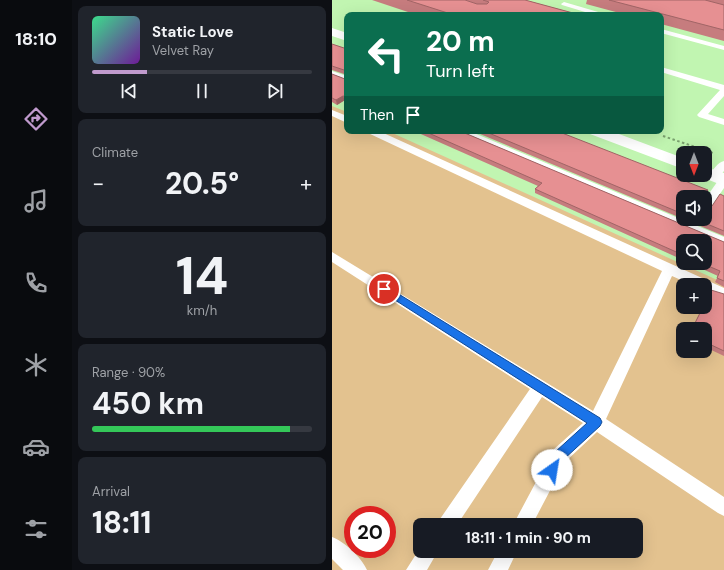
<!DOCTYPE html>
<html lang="en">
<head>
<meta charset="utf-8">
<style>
	:root { --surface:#171b24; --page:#20242c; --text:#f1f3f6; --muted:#9ea1a6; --line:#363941; --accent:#c09acd }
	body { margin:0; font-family:"DM Sans",sans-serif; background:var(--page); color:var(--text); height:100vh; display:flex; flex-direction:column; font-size:15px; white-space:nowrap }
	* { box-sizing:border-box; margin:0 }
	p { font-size:13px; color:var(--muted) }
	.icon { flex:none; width:22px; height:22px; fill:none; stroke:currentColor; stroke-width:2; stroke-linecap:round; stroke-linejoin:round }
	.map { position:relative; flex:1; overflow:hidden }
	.sheet { display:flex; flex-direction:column; gap:6px; padding:6px; background:#0d0f14; width:260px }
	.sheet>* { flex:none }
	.guide { position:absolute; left:12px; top:12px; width:320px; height:122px; border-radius:8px; box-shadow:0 4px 16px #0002; background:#0b6e4f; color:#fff; overflow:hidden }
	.needle { width:26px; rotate:180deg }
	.buttons { position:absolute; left:344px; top:146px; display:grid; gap:8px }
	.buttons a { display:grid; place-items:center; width:36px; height:36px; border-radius:8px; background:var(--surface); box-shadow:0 4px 16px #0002; font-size:20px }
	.speed { position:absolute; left:12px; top:506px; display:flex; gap:8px; font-size:20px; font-weight:700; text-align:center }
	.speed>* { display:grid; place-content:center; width:52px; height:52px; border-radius:50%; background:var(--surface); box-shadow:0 4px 16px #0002; line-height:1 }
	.speed .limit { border:6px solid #d22; background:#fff; color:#111 }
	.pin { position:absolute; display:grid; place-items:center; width:34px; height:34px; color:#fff; margin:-17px; border:2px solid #fff; border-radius:50%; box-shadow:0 1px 4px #0007 }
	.me { position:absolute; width:44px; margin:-22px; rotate:32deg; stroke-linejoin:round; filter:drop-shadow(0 0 3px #0008) }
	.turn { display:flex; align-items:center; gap:14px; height:84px; padding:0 16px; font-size:18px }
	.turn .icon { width:52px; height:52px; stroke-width:2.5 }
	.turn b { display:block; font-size:28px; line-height:34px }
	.then { display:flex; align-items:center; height:38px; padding:0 16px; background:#0003; gap:8px; font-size:15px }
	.big { font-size:30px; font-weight:700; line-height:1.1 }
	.sheet .card { flex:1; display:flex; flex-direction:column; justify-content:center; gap:6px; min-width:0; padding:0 14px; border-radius:8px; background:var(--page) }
	.sheet .dial { align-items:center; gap:0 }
	.dial b { font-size:52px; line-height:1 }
	.song { display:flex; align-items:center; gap:12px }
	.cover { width:48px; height:48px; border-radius:6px; background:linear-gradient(135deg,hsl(150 70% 55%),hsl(280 70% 35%)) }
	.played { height:4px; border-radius:2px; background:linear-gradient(90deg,var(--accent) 25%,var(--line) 25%) }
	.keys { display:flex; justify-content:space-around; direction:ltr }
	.heat { display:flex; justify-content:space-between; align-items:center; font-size:22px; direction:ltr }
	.charge { height:6px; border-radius:3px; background:linear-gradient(90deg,#34c759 90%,var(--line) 0) }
	.trip { position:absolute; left:81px; top:518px; width:230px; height:40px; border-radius:8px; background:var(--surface); box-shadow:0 4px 16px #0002; font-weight:700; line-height:40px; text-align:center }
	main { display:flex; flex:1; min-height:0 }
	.tab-bar { display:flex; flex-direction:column; width:72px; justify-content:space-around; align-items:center; background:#090b0e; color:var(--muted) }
	.tab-bar .icon { width:28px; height:28px }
	.tab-bar .current { color:var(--accent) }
	.tab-bar b { font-size:18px; color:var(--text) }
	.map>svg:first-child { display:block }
	.green { fill:#e3c28f; fill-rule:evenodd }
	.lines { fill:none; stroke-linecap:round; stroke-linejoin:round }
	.path { stroke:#7ba16f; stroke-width:2; stroke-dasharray:2.5 2.5; stroke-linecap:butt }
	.service { fill:#fff; fill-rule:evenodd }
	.tertiary { fill:#fff; fill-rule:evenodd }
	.wall { fill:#c67c7e; fill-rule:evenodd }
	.shaded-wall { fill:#a16566 }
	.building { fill:#e69092; stroke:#a16566 }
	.route { fill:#1a73e8; stroke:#114b97 }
</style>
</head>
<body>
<main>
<nav class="tab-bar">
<b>18:10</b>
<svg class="icon current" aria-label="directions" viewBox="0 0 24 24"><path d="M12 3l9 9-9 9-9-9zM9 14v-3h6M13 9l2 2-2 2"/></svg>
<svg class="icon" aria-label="music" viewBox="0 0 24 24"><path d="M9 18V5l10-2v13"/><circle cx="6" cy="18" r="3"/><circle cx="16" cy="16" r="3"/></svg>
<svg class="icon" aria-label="phone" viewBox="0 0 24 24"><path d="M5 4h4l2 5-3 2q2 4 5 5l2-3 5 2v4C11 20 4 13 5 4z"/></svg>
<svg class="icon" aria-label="climate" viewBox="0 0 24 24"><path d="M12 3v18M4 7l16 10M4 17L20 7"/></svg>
<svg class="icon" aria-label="car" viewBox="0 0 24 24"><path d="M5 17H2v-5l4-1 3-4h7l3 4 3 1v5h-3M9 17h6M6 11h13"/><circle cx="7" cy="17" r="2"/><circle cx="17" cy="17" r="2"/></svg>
<svg class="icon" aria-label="filters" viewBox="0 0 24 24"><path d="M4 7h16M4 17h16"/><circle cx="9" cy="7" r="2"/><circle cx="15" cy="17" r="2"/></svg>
</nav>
<section class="sheet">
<div class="card">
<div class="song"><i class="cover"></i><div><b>Static Love</b><p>Velvet Ray</p></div></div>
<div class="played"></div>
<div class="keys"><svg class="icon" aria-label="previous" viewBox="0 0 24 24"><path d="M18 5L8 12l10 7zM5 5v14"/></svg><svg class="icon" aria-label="pause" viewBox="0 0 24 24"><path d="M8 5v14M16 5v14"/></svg><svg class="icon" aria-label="next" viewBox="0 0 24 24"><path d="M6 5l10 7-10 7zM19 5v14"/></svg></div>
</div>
<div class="card"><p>Climate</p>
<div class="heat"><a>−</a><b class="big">20.5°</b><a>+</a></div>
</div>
<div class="card dial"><b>14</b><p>km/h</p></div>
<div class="card"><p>Range · 90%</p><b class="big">450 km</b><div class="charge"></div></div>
<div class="card"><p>Arrival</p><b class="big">18:11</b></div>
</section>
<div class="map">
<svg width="392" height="570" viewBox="0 0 392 570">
	<rect width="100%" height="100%" fill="#c1f5b1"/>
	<!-- green -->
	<path class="green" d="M0 106 15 112V131H56L392 283V570H0ZM351 285H373V307H351ZM351 329H373V351H351ZM21 515H55V549H21ZM88 525H304V551H88Z"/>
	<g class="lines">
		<!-- path -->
		<path class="path" d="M331 136 381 153"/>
		<!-- service -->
		<path class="service" d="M232 2 273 14 274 15H263L230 5 229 4Z
			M329 29 392 46V50L329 33Z
			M329 67 392 85V96L376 114 392 119V125L367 117 365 115 388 90 329 72Z
			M0 71 15 76V82L0 76Z
			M0 110 15 116V123L0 116Z
			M34 131H47L392 288V299L373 291V285H360L340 276 274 419 392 497V516L386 513 265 432 233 462 200 525H181L221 450 251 423 210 397 125 525H105L108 519 198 389 0 262V252L261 411 330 271 36 133Z
			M124 131H137L392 237V246L126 133Z
			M392 161V171L386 178H378L377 176C380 171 386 162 392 161Z
			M392 177V188L377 210 373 211V199L388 178Z
			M0 537C13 542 29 557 35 570H11L0 559Z
			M88 548V551H106L95 570H74Z
			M166 551H185L176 570H156Z"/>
		<!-- tertiary -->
		<path class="tertiary" d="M0 28 15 33V41L0 36Z
			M256 131H279L351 158V169L258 134Z
			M373 167 392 173V186L367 176 373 175Z"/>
	</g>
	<!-- wall -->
	<path class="wall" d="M40 0H193L241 13V15H85Z
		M255 0H392V41L329 24V15H295L254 4Z
		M0 44 15 49V75L0 70Z
		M0 74 13 79 15 78V101L13 100 5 105 0 102Z
		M82 131H128L392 242V287L383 282 386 276 357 263H373L351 241V260L203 193V189L206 186Z
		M141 131H225L374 194 373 196 374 207 380 206 392 196V236ZM351 197 373 219H351Z
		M392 294V356L373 347V329Z"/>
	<!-- shaded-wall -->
	<path class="shaded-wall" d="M11 96 13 100 5 105 4 100Z"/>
	<!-- building -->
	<path class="building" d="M75 0H133L145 4H155L157 2 151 0H193L241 13 238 15H122Z
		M277 0H373L392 5V30Z
		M0 44 15 49V72V71L0 66Z
		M0 74 13 79 15 78V97L11 96 4 100 0 98Z
		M92 131H128L392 242V281L385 278 388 271 369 263H373V241H351V255L203 189 210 183Z
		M152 131H225L376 190 373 194 374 207 380 206 388 194 392 196V231L363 219H373V197H351V214Z
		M379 290 392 294V351L373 342V329H360L371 307H373V303Z"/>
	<!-- route -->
	<path class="route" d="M52 285 268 418 270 422 268 426 231 460 224 474 220 476 215 474 214 470 223 452 255 423 49 291 48 289Z"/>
</svg>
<div class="buttons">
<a><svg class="needle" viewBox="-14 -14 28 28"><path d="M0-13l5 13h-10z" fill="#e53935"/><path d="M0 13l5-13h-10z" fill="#9ea1a6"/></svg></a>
<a><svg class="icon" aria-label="sound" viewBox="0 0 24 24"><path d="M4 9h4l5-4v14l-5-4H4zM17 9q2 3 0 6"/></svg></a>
<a><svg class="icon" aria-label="search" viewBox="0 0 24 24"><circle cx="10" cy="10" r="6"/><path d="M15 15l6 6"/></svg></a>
<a>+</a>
<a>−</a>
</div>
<div class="speed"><div class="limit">20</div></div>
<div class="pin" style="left:52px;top:289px;background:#d93025"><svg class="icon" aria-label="arrive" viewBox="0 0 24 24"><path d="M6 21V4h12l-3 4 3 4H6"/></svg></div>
<svg class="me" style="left:220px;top:470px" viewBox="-20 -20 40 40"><circle r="19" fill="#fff"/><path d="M0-13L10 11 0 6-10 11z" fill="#1a73e8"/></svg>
<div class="trip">18:11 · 1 min · 90 m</div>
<div class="guide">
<div class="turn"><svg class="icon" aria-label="left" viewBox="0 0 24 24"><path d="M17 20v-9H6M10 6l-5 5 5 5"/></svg><div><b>20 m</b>Turn left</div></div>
<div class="then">Then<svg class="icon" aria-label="arrive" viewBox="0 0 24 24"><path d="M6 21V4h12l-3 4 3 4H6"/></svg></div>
</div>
</div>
</main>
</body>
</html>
